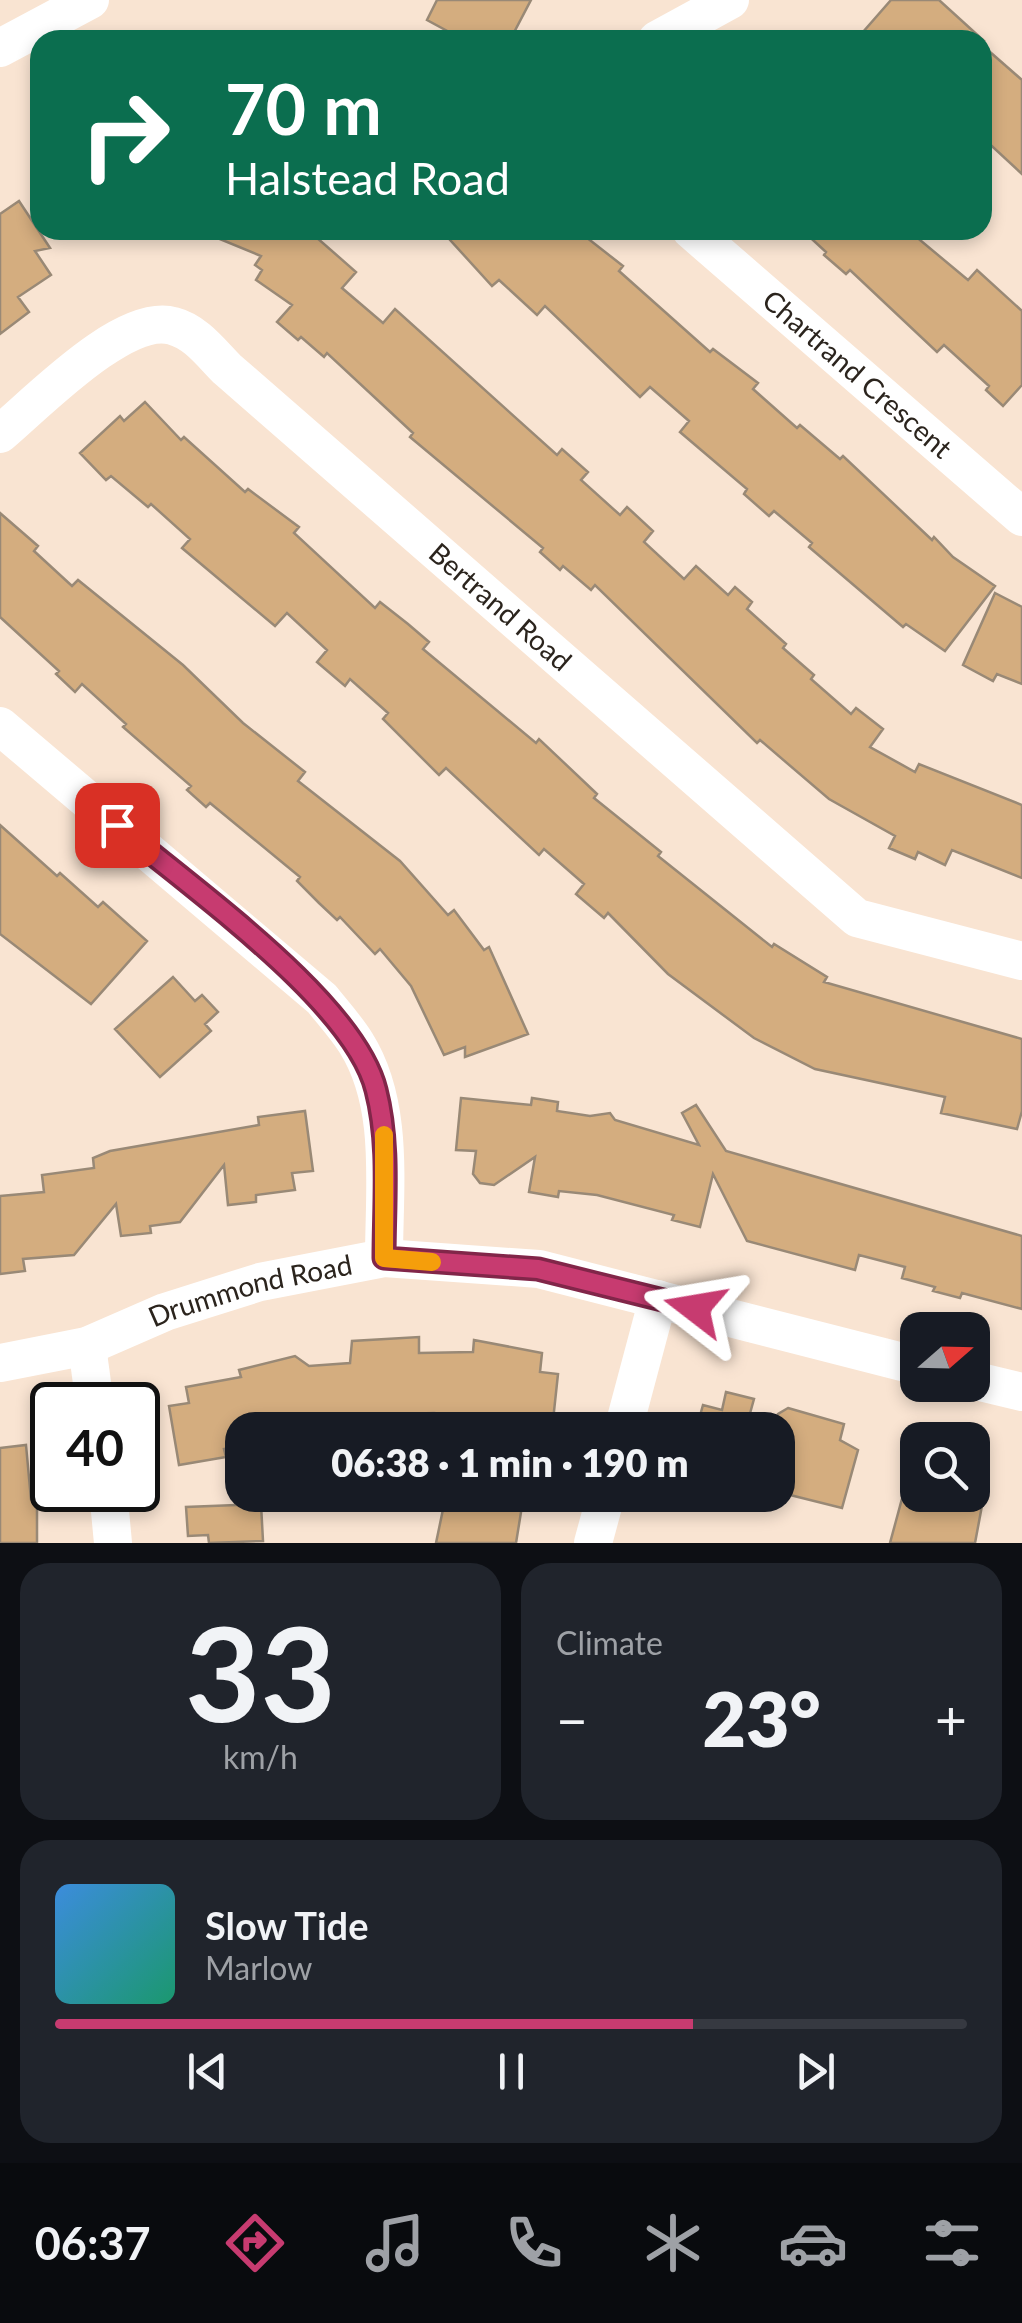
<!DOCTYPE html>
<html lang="en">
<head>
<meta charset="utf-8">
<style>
	:root { --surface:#171b24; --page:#20242c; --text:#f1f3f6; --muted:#9ea1a6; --line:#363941; --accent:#c73b70 }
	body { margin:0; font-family:Lato,sans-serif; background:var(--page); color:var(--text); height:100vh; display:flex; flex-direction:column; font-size:38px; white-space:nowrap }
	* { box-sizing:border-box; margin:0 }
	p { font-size:32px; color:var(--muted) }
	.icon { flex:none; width:55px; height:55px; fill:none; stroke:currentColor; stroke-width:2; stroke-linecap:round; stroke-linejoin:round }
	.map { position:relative; height:1543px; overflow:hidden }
	.sheet { display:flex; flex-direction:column; gap:20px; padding:20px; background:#0d0f14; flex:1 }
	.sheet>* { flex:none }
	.guide { position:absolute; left:30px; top:30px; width:962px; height:210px; border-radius:30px; box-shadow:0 5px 15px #0003; background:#0b6e4f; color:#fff; overflow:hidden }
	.needle { width:65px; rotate:70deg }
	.tools { position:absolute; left:900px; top:1312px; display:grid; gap:20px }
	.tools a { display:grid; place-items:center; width:90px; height:90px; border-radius:20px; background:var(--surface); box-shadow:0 5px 15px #0003; font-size:50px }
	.speed { position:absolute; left:30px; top:1382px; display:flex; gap:20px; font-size:50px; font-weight:700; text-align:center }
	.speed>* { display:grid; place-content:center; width:130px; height:130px; border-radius:50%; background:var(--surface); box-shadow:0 5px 15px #0003; line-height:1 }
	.speed .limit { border:5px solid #111; border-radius:15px; background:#fff; color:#111 }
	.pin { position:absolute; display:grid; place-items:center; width:85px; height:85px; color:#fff; margin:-42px; border-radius:20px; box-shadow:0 5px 15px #0006 }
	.me { position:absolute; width:110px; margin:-55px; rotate:284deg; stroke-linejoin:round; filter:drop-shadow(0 0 8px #0008) }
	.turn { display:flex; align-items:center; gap:35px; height:210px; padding:0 30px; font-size:45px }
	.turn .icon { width:130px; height:130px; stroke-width:2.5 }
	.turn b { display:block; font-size:70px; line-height:85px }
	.big { font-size:75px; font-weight:800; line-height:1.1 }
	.sheet .tile { flex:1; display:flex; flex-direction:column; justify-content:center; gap:15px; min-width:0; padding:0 35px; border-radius:30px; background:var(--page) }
	.sheet .dial { align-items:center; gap:0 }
	.dial b { font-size:130px; line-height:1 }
	.song { display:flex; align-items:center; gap:30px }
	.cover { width:120px; height:120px; border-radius:15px; background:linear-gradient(135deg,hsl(210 70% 55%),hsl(160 70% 35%)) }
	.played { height:10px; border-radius:5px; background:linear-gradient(90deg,var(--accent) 70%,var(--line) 70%) }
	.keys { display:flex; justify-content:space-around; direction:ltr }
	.heat { display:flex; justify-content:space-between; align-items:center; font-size:55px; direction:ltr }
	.sheet .tiles { flex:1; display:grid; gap:20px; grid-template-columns:1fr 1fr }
	.tile:last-child { grid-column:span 2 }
	.trip { position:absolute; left:225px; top:1412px; width:570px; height:100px; border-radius:30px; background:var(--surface); box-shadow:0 5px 15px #0003; font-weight:800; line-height:100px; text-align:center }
	.tab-bar { display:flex; height:160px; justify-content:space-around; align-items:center; background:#090b0e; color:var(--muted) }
	.tab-bar .icon { width:70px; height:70px }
	.tab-bar .active { color:var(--accent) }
	.tab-bar b { font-size:45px; color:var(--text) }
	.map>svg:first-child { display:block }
	.building { fill:#d4ad7f; stroke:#998976; stroke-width:2.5 }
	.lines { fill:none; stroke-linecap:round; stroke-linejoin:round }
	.minor { stroke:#fff; stroke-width:38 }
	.route-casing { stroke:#812649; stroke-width:25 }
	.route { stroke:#c73b70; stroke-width:18 }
	.slow { stroke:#f59e0b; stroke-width:18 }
	.labels { text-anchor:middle; stroke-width:9; stroke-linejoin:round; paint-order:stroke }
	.street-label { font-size:28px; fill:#2b241d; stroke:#f9e4d2 }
</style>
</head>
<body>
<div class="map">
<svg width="1022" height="1543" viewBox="0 0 1022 1543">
	<rect width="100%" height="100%" fill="#f9e4d2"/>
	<!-- building -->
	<path class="building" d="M437 0H531L510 40H464L427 20Z
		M891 0H939L983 40H856Z
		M982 45 1022 80V174L982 137Z
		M19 201 50 248 35 251 51 275 18 297 29 312 0 334V214Z
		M198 230H308L356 272 342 288 383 323 395 309 557 455 562 449 588 472 581 480 620 515 627 507 653 531 644 542 684 579 696 566 728 595 735 587 752 602 747 609 786 644 783 648 814 675 811 679 851 714 856 708 883 729 870 747 915 772 919 764 1022 805V878L952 850 945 865 918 852 915 859 889 848 895 836 829 799 760 740 757 743 595 585 591 590 563 566 560 570 540 552 543 548 410 437 413 433 327 353 324 357 301 337 298 340 277 322 292 305 256 280 262 270 255 265 261 256Z
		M441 230H577L623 266 619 271 710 352 713 349 758 383 753 389 797 428 800 425 840 459 843 456 932 540 934 537 953 557 995 586 945 651 906 624 903 627 809 547 812 543 774 511 769 516 744 494 747 489 680 432 689 421 650 387 640 397 545 306 537 315 499 280 492 286Z
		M802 230H908L968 280 977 270 1022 311V385L1003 406 986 390 989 386 944 345 937 352 850 270 846 274 824 255 826 252Z
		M145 402 181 440 184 437 245 492 248 489 299 527 294 533 375 608 380 602 408 624 429 642 423 649 536 743 539 739 597 794 594 798 661 852 658 856 772 947 774 944 827 977 824 982 1022 1039V1111L1017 1129 941 1113 945 1097 815 1069 754 1038 668 974 608 913 604 918 576 894 584 884 544 849 539 855 446 768 439 775 383 719 388 713 350 679 345 686 317 662 327 650 287 613 275 626 182 548 190 539 151 504 148 507 111 476 106 480 80 453 120 416 124 421Z
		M0 513 38 546 34 551 72 586 78 580 183 665 243 723 305 772 298 781 400 861 448 915 454 910 484 950 489 947 528 1034 465 1057V1047L444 1055 411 986 380 949 375 954 340 917 337 920 319 903 297 881 300 877 210 803 206 807 187 790 191 786 123 727 126 724 82 684 75 692 56 674 59 671 0 617Z
		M995 593 1022 607V684L997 674 993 681 963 665Z
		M0 825 57 876 60 873 98 907 103 902 147 941 91 1004 0 934Z
		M173 977 195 1001 202 995 218 1012 205 1024 211 1031 160 1077 115 1029Z
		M461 1098 531 1105 532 1098 558 1102 557 1111 590 1116 610 1113 615 1120 699 1145 682 1113 696 1105 726 1151 1022 1236V1309L962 1293 960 1298 933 1291 935 1287 902 1278 905 1267 859 1255 855 1270 747 1241 713 1174 700 1227 672 1220 674 1215 597 1195 559 1191 558 1197 529 1192 535 1157 494 1185 480 1183 473 1174 476 1151 456 1150Z
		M305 1111 313 1171 292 1173 295 1190 256 1195V1202L228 1205 224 1165 180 1222 150 1226 151 1233 121 1236 116 1204 74 1255 23 1259 25 1271 0 1274V1196L44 1192 42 1175 94 1168 93 1158 110 1151 259 1125 258 1117Z
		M419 1337V1353L473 1352 474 1340 542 1353 540 1372 558 1374 552 1430H504L505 1421 434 1413 374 1415 332 1419 334 1430H242V1446L224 1449 226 1457 179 1465 169 1406 189 1403 186 1387 241 1377 239 1370 295 1356 309 1366 350 1363 352 1341Z
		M726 1392 754 1399 749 1417 769 1422 768 1430H696L703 1405 722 1410Z
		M788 1408 844 1424 840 1440 858 1450 842 1508 778 1492V1414Z
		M26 1445 31 1499H37V1543H0V1448Z
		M446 1495 523 1500 516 1543H436Z
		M903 1495H984L975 1543H890Z
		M261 1504 263 1541 209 1543 208 1535 188 1536 186 1507Z"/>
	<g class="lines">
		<!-- minor -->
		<g class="minor">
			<path d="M657 40 730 0"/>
			<path d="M0 48 90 0"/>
			<path id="s1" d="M691 230 1022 517"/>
			<path id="s2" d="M0 434C37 403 124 312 173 326 196 332 211 353 227 369L857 918 1022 961"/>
			<path d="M0 726 322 999C333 1013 346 1027 356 1043 395 1105 384 1188 384 1258"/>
			<path d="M87 1346 95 1405"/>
			<path id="s3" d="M0 1363 87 1346 165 1312 260 1282 384 1258 539 1269 918 1366"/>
			<path d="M972 1380 1022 1392"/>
			<path d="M623 1430 658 1299"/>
			<path d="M108 1490 113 1543"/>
			<path d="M593 1543 606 1495"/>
		</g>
	</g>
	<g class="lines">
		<defs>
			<path id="route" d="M117 825C189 887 354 1001 376 1090 390 1144 384 1203 384 1258L538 1269 695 1308"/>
		</defs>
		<!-- route casing -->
		<use href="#route" class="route-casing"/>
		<!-- route -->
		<use href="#route" class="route"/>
		<!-- slow -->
		<path class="slow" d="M384 1135V1258L432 1262"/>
	</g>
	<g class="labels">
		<!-- street labels -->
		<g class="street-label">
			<text dy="10" stroke="none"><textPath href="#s1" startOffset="220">Chartrand Crescent</textPath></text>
			<text dy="10" stroke="none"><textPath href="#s2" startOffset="642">Bertrand Road</textPath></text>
			<text dy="10" stroke="none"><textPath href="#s3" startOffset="262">Drummond Road</textPath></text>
		</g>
	</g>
</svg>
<div class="tools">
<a><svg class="needle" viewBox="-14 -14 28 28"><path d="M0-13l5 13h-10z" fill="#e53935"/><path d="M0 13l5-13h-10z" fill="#9ea1a6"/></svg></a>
<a><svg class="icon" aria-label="search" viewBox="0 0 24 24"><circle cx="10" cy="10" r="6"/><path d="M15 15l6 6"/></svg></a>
</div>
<div class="speed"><div class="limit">40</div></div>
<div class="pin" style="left:117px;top:825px;background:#d93025"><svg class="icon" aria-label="arrive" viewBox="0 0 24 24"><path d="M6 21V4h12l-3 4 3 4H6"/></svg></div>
<svg class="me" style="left:695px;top:1308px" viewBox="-20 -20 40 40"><path d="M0-17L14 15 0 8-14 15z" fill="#c73b70" stroke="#fff" stroke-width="4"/></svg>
<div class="trip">06:38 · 1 min · 190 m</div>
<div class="guide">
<div class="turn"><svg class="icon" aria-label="right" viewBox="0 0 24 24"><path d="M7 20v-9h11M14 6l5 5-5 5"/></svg><div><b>70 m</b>Halstead Road</div></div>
</div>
</div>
<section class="sheet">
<div class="tiles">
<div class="tile dial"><b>33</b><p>km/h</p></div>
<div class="tile"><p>Climate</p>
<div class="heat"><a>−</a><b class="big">23°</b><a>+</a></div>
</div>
<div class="tile">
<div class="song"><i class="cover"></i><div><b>Slow Tide</b><p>Marlow</p></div></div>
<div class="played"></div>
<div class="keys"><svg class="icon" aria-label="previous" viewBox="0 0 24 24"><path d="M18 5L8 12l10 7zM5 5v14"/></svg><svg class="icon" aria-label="pause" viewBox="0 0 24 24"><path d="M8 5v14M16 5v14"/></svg><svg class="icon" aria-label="next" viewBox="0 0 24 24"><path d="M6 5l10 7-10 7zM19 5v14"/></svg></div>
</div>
</div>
</section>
<nav class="tab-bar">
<b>06:37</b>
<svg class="icon active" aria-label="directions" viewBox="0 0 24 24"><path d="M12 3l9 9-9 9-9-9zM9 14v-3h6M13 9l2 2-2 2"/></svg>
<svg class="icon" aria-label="music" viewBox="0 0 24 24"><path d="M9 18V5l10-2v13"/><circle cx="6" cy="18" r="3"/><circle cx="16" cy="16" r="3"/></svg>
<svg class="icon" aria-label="phone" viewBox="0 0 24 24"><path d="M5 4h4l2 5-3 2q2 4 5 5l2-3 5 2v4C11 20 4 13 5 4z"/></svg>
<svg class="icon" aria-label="climate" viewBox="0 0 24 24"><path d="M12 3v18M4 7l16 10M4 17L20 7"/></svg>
<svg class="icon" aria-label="car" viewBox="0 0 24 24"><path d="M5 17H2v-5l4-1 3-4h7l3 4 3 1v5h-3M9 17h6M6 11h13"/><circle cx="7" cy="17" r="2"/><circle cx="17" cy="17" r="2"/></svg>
<svg class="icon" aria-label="filters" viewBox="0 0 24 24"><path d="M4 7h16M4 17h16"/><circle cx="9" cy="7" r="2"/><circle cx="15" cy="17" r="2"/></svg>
</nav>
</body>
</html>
